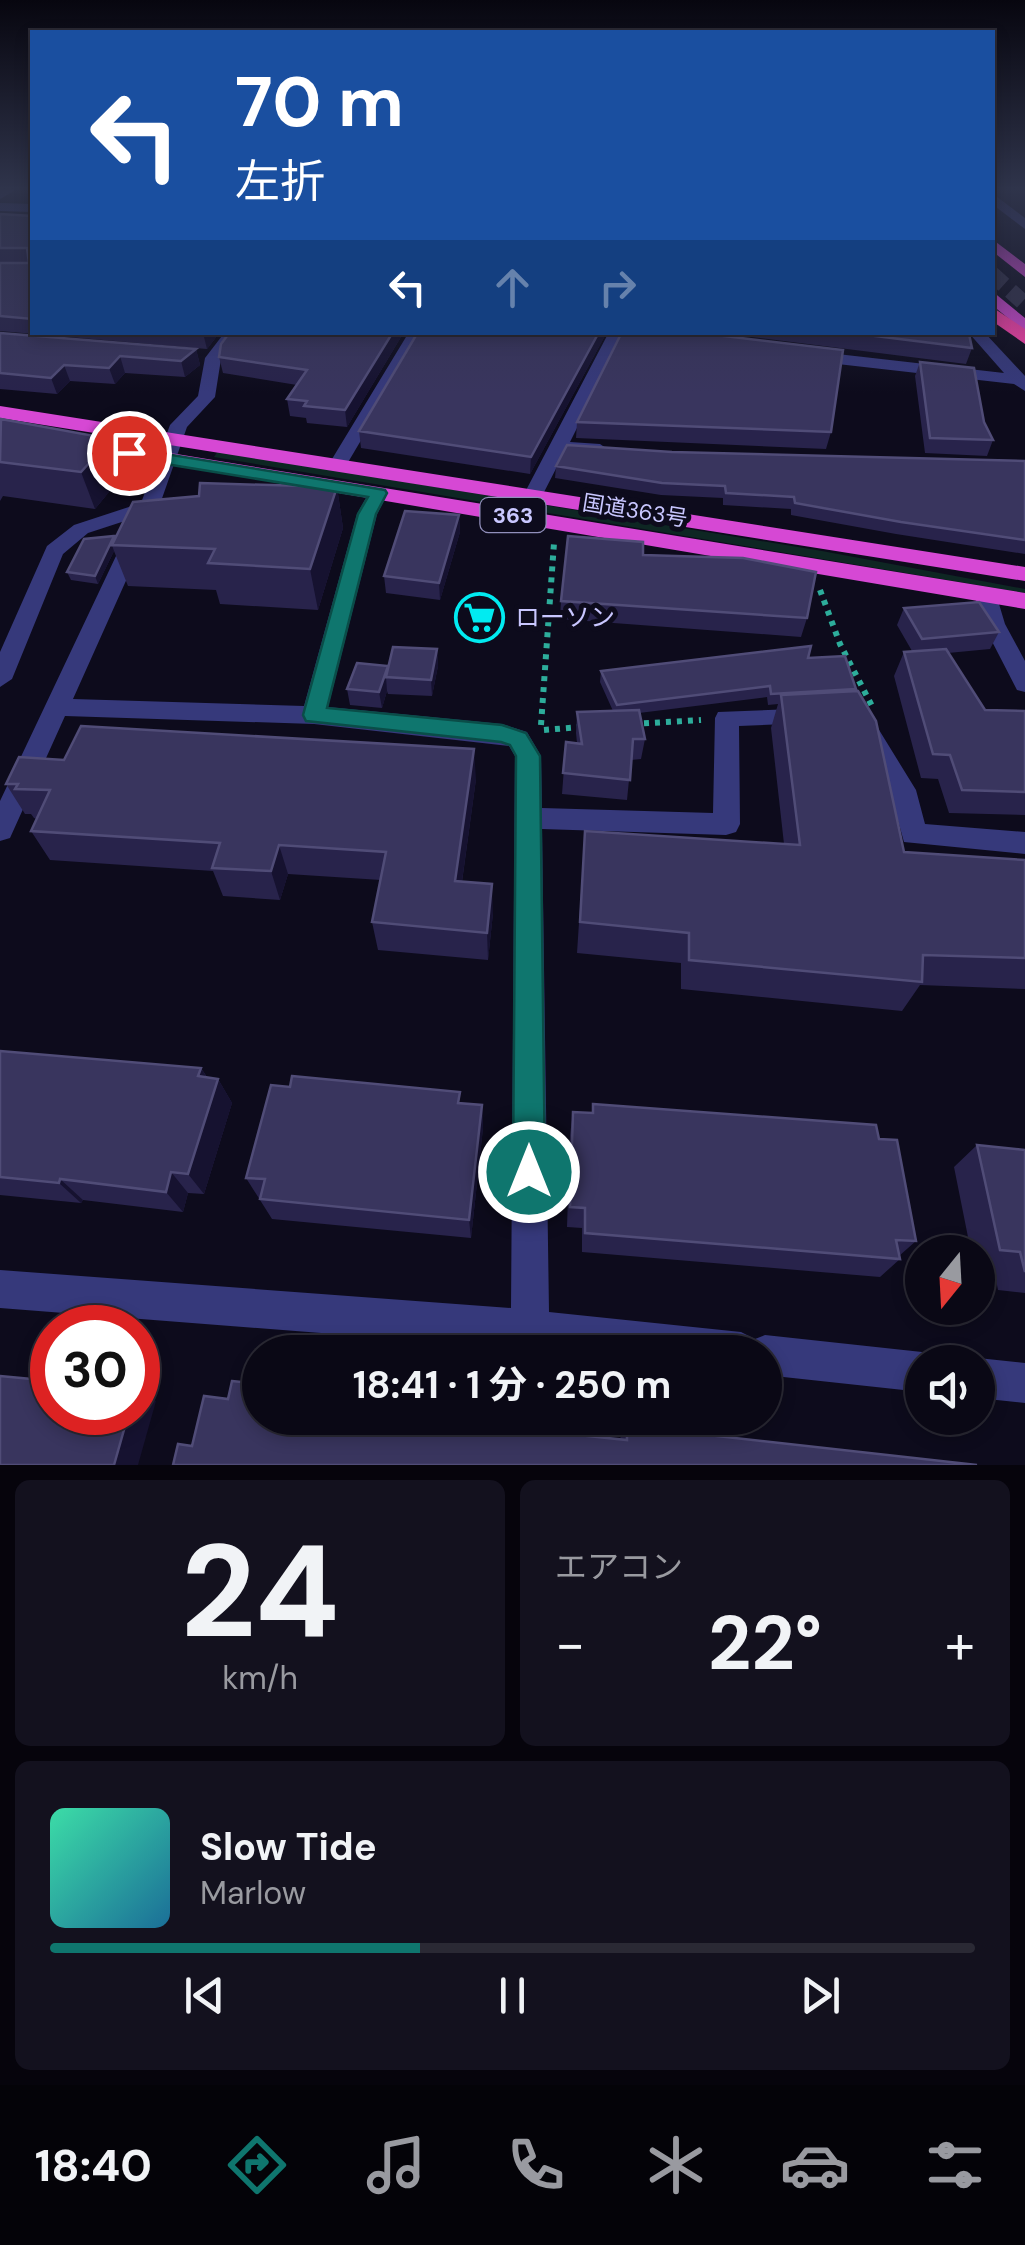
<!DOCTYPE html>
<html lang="ja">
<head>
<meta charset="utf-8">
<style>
	:root { --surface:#0a0815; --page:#13111e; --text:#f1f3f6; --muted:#999aa0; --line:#2a2934; --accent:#0f766e }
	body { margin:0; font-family:"DM Sans","Noto Sans JP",sans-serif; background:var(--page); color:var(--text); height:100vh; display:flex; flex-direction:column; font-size:38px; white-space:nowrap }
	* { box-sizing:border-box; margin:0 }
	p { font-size:32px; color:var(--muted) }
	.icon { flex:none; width:55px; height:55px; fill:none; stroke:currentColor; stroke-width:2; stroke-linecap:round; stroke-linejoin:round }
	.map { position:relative; height:1465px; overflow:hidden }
	.sheet { display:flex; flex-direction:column; gap:15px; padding:15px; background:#06040c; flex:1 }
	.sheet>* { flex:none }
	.guide { position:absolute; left:30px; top:30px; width:965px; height:305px; border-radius:0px; box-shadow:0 5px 15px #0003,0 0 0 2px var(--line); background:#1a4fa0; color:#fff; overflow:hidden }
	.needle { width:65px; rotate:198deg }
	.tools { position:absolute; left:905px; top:1235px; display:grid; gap:20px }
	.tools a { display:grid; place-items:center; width:90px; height:90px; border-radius:50%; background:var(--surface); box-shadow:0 5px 15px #0003,0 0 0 2px var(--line); font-size:50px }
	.speed { position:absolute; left:30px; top:1305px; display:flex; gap:20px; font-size:50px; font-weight:700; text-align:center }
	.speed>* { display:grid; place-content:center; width:130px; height:130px; border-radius:50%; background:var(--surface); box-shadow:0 5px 15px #0003,0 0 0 2px var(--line); line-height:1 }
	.speed .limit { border:15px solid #d22; background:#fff; color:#111 }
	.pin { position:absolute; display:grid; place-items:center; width:85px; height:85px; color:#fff; margin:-42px; border:5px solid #fff; border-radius:50%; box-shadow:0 2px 10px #0007 }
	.me { position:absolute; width:110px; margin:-55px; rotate:0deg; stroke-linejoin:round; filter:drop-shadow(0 0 8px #0008) }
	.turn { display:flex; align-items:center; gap:35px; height:210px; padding:0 40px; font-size:45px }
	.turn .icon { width:130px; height:130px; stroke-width:2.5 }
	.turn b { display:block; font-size:70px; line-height:85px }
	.lanes { display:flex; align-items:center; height:95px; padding:0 40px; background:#0003; justify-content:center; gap:50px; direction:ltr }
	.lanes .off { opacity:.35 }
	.big { font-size:75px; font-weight:700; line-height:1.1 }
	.sheet .tile { flex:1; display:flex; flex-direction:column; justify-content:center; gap:15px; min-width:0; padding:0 35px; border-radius:15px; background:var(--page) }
	.sheet .dial { align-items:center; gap:0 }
	.dial b { font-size:130px; line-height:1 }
	.song { display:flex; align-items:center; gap:30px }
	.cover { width:120px; height:120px; border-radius:15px; background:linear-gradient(135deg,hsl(160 70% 55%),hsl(200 70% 35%)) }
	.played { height:10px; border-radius:5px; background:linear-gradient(90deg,var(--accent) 40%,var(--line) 40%) }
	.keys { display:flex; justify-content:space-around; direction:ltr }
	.heat { display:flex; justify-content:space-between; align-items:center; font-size:55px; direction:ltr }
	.sheet .tiles { flex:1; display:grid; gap:15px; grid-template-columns:1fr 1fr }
	.tile:last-child { grid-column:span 2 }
	.trip { position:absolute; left:242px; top:1335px; width:540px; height:100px; border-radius:50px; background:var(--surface); box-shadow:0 5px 15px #0003,0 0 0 2px var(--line); font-weight:700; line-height:100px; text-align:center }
	.dock { display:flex; height:160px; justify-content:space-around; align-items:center; background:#040308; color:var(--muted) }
	.dock .icon { width:70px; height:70px }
	.dock .selected { color:var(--accent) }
	.dock b { font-size:45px; color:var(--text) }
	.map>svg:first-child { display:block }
	.green { fill:#0e2623 }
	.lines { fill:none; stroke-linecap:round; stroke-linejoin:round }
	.motorway-tunnel { stroke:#333149; stroke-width:16; stroke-dasharray:16 9; stroke-linecap:butt }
	.path { stroke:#2dad9b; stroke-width:6; stroke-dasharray:5 6; stroke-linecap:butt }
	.minor { fill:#36397b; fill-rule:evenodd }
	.tertiary { fill:#36397b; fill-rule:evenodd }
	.trunk { fill:#d648d4; fill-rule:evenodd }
	.motorway { fill:#fe42ab; fill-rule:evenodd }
	.wall { fill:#28234b }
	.shaded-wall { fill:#161230 }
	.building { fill:#39355e; stroke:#504c77; stroke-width:2.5 }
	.route { fill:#0f766e; stroke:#0a4d48; stroke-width:2.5 }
	.labels { text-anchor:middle; stroke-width:10; stroke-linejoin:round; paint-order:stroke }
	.far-street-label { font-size:22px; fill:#c9c7ff; stroke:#0d0b1c }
	.shield { fill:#0d0b1c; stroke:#918fbb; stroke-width:2.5 }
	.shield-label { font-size:22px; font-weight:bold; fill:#c9c7ff }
	.poi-label { font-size:25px; fill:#c9c7ff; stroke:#0d0b1c; text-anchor:start }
</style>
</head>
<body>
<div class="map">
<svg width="1025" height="1465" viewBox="0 0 1025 1465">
	<rect width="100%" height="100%" fill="#0d0b1c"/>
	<!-- green -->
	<path class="green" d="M218 451 822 551 1025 589V593L214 457Z"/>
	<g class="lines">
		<!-- motorway-tunnel -->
		<path class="motorway-tunnel" d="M992 274 1025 304"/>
		<!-- path -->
		<path class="path" d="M820 590 840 644 872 706
			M633 724 701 720
			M541 725 554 543
			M544 730 581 727"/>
		<!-- minor -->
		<path class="minor" d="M992 193 1025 218V229L992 204Z
			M0 203 32 204V212L0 211Z
			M225 332H241L221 359 215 397 187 427 159 507 73 699 304 706 357 514 371 489 378 487 388 493 377 514 328 707 502 724 527 732 541 756 542 808 713 813 715 718 718 712 817 708 820 714 817 720 808 723 739 726 740 824 736 832 726 835 542 829 549 1312 741 1332 755 1339 765 1335 922 1352 938 1362H922V1392L765 1375V1352H566L0 1308V1270L511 1308 515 756 509 746 314 724 65 716 10 838 0 841V801L134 518 88 533 63 554 12 679 0 687V652L47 546 74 525 141 503 170 425 198 396 205 358Z
			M409 332H425L347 464 345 468H331L329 464Z
			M609 332H625L570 442 600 444 609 450 600 456 564 453 540 500H526L523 496Z
			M968 332H984L1025 376V391L1014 384 811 361 803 356 811 351 1004 373Z
			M985 587 996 594 1005 624 1025 661V692L1017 690 983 624 974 594Z
			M867 723 876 725 916 790 925 824 1025 832V854L904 842 890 792 855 732 858 725Z
			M978 1358 1025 1363V1403L978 1398V1362H967Z"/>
		<!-- tertiary -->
		<path class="tertiary" d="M5 188H19L0 199V190Z"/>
		<!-- trunk -->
		<path class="trunk" d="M992 239 1025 264V277L992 251Z
			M992 291 1025 318V332L992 305Z
			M0 406 1025 567V581L0 418Z
			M79 438 1025 593V609L72 448V440Z"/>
		<!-- motorway -->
		<path class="motorway" d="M992 307 1025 329V344L992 321Z"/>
	</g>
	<!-- wall -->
	<path class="wall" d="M0 214 32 216V332H220L207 349 0 331Z
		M230 332H404L347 427 307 423 306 418 290 416 287 399 297 385 223 373 219 357Z
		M607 332 530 474 361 448 359 431Z
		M712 332H950L972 348 966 364Z
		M0 333 196 349 200 365 185 377 125 373 115 384 70 381 57 394 0 389Z
		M920 362 984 422 993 440 987 456 925 453 915 376Z
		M577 422 831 432 826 449 576 438Z
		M672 452 1025 461V554L896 534 791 515V509L723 505V498L661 495 555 478 556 466Z
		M0 462 123 475 95 509 3 496 0 501Z
		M337 487 343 528 318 610 220 604 216 590 128 586 114 551 98 584 71 580 67 572 114 536 115 539Z
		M459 515 460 532 440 600 386 593 384 576Z
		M643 555 807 618 801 637 560 619 561 601Z
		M904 608 999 632 990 649 948 653 985 710 1025 711V815L949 813 938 779 921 778 894 676 904 652 912 651 897 625Z
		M437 649 438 666 432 696 388 694 387 691 382 708 350 705 347 689Z
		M808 658 856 689 855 692 904 852 1025 860V989L920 985 902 1011 681 989V963L577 953 585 831 784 844 771 728 778 704 768 705 767 697 639 713 645 739 641 759 631 760 627 800 562 794 566 742 577 743 576 733 577 712 613 711 600 682 601 671Z
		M64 760 476 779 462 882 493 913 488 960 378 950 372 922 381 880 288 874 280 900 223 896 213 871 50 860 31 831 37 819 34 818 31 814H25L6 784Z
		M0 1051 201 1068 207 1077 218 1079 232 1103 204 1194 188 1193 183 1212 83 1200 81 1203 0 1195Z
		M461 1103 482 1105 483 1128 471 1238 272 1219 246 1178Z
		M593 1104 879 1139 916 1241 899 1256 900 1259 880 1277 582 1252V1228L567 1227 570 1135 573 1112 592 1113Z
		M977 1145 1025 1150V1293L998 1290 994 1270 978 1268V1252H971L954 1167Z
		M627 1426 977 1465 192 1446 560 1433 620 1440 621 1435Z"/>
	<!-- shaded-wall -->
	<path class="shaded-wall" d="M220 332 207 349 203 333Z
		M393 332H404L347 427 345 410Z
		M599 332H607L530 474 531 457Z
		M196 349 200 365 185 377 181 361Z
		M120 356 125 373 115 384 109 368Z
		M64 365 70 381 57 394 51 378Z
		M111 439 123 475 95 509 81 472Z
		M337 487 343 528 318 610 310 569Z
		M459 515 460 532 440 600 439 583Z
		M114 536 117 545H112L114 551 98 584 95 576Z
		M437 649 438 666 432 696 431 680Z
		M388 666 386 677 387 691 382 708 379 692Z
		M474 749 476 779 458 910 455 881Z
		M279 845 288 874 280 900 271 871Z
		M492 884 493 913 488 960 487 933Z
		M201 1068 215 1091 218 1079 232 1103 204 1194 188 1174 198 1076Z
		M482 1105 483 1128 471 1238 469 1220Z
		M171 1172 188 1193 183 1212 166 1192Z
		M60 1179 83 1200 81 1203 59 1183Z
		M138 1392 156 1401 138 1465H114L129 1412H138Z"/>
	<!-- building -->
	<path class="building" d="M0 214 32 216V319L0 316V263H29L27 248H0Z
		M230 332H393L345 410 304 406 307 401 287 399 307 370 219 357 221 344Z
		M418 332H599L531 457 359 431Z
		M622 332H711L716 335 843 350 831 432 577 422Z
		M843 332H950L969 334 972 348Z
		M0 333 196 349 181 361 120 356 109 368 64 365 51 378 0 373Z
		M920 362 974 368 984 422 993 440 930 438Z
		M1 419 111 439 81 472 0 462Z
		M567 445 672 452 1025 461V540L901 522 795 503 794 497 726 493 725 486 662 483 556 466Z
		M200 483 337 487 310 569 208 563 215 549 112 545 133 502 199 496Z
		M405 511 459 515 439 583 384 576Z
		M114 536 95 576 67 572 84 539Z
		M568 536 643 542V555L743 558 816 572 807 618 561 601Z
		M979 602 999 632 922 639 904 608Z
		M811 646 808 658 845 656 856 689 771 694 770 686 617 705 601 671Z
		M393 647 437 649 431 680 386 677Z
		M946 649 985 710 1025 711V792L962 790 950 755 933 754 904 652Z
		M357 663 388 666 379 692 347 689Z
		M858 691 876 721 904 852 1025 860V958L923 955 922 982 689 960V933L580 922 585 831 800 845 781 695Z
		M639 710 645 739H633L630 780 563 773 566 742 582 744 577 712Z
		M81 726 474 749 455 881 492 884 487 933 372 922 386 852 279 845 271 871 212 868 220 843 31 831 50 790 15 789 18 784H6L19 757 64 760Z
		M0 1051 201 1068 198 1076 218 1079 188 1174 171 1172 166 1192 60 1179 59 1183 0 1177Z
		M292 1076 460 1092 458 1103 482 1105 469 1220 260 1199 265 1179 246 1178 271 1085 290 1087Z
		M593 1104 876 1125 879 1139 897 1140 916 1241 896 1240 900 1259 585 1233V1208L570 1207 573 1112 593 1113Z
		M977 1145 1025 1150V1272L1020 1252 1000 1250Z
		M0 1376 52 1381V1412H129L114 1465H0Z
		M232 1381 260 1384V1418H560V1433L627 1440V1426L977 1465H173L178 1444 192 1446 204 1396 228 1399Z"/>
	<!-- sky -->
	<linearGradient id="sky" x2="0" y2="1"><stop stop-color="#07060f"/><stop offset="0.48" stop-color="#2f344b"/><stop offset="1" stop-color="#2f344b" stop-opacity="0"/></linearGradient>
	<rect width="1025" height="393" fill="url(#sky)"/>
	<!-- route -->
	<path class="route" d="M129 448 385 490 387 493 376 514 327 708 502 725 526 733 540 756 545 1172 541 1184 529 1188 518 1184 513 1172 516 756 510 745 501 742 306 721 303 715 358 514 368 497 123 457 121 453Z"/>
	<!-- icons -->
	<defs>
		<symbol id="supermarket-ring" viewBox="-11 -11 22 22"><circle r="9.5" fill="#0d0b1c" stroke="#01ebf1" stroke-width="1.5"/><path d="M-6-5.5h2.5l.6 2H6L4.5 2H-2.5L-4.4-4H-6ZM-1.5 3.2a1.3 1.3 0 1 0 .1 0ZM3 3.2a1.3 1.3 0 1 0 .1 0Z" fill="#01ebf1"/></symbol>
	</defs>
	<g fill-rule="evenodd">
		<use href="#supermarket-ring" x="452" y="590" width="55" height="55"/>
	</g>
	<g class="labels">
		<!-- far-street labels -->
		<g class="far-street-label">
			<text transform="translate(635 510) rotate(9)" y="8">国道363号</text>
		</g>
		<!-- shield labels -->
		<rect class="shield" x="480.5" y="498" width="65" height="34" rx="8"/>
		<g class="shield-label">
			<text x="513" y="523">363</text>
		</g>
		<!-- poi labels -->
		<g class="poi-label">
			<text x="515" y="626">ローソン</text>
		</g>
	</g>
</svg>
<div class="tools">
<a><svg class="needle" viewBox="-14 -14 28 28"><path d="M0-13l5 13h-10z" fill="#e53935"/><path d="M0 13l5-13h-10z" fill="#999aa0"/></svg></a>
<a><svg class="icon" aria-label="sound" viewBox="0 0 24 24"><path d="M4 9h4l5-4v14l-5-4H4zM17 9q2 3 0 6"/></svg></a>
</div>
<div class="speed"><div class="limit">30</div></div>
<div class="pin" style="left:129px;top:453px;background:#d93025"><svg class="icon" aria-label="arrive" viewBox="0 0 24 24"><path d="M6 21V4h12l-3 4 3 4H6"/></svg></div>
<svg class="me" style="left:529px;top:1172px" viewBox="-20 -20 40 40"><circle r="17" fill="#0f766e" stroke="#fff" stroke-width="3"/><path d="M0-11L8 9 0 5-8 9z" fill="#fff"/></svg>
<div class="trip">18:41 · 1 分 · 250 m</div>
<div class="guide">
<div class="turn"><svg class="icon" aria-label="left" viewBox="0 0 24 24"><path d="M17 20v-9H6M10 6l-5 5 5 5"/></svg><div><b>70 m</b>左折</div></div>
<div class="lanes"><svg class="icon" aria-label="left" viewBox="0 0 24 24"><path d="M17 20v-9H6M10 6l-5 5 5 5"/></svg><svg class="icon off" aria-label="ahead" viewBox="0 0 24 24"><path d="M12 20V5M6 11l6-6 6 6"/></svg><svg class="icon off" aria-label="right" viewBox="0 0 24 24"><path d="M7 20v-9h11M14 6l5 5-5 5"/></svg></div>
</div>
</div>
<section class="sheet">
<div class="tiles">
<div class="tile dial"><b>24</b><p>km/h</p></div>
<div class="tile"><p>エアコン</p>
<div class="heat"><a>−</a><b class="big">22°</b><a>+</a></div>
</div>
<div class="tile">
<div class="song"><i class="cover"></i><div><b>Slow Tide</b><p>Marlow</p></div></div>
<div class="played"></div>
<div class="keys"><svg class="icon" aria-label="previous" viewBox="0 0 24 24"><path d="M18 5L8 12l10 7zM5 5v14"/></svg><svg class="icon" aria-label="pause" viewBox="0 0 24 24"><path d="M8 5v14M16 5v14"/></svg><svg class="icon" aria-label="next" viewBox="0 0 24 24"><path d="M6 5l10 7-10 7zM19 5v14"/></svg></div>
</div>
</div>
</section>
<nav class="dock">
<b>18:40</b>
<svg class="icon selected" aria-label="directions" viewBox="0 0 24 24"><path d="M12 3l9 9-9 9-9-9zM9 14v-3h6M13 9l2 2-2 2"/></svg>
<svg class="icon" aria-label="music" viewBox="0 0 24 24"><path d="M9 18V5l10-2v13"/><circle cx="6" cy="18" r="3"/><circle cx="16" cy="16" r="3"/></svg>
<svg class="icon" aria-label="phone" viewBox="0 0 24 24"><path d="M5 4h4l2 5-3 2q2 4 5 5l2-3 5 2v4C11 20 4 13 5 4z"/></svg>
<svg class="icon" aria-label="climate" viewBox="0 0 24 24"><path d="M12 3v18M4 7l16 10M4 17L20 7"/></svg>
<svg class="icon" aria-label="car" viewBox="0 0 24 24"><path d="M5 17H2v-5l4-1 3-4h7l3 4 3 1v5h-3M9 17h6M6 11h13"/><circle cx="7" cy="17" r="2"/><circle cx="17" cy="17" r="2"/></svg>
<svg class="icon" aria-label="filters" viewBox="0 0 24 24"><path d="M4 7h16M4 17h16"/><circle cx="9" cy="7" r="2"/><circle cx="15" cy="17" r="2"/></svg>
</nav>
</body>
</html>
